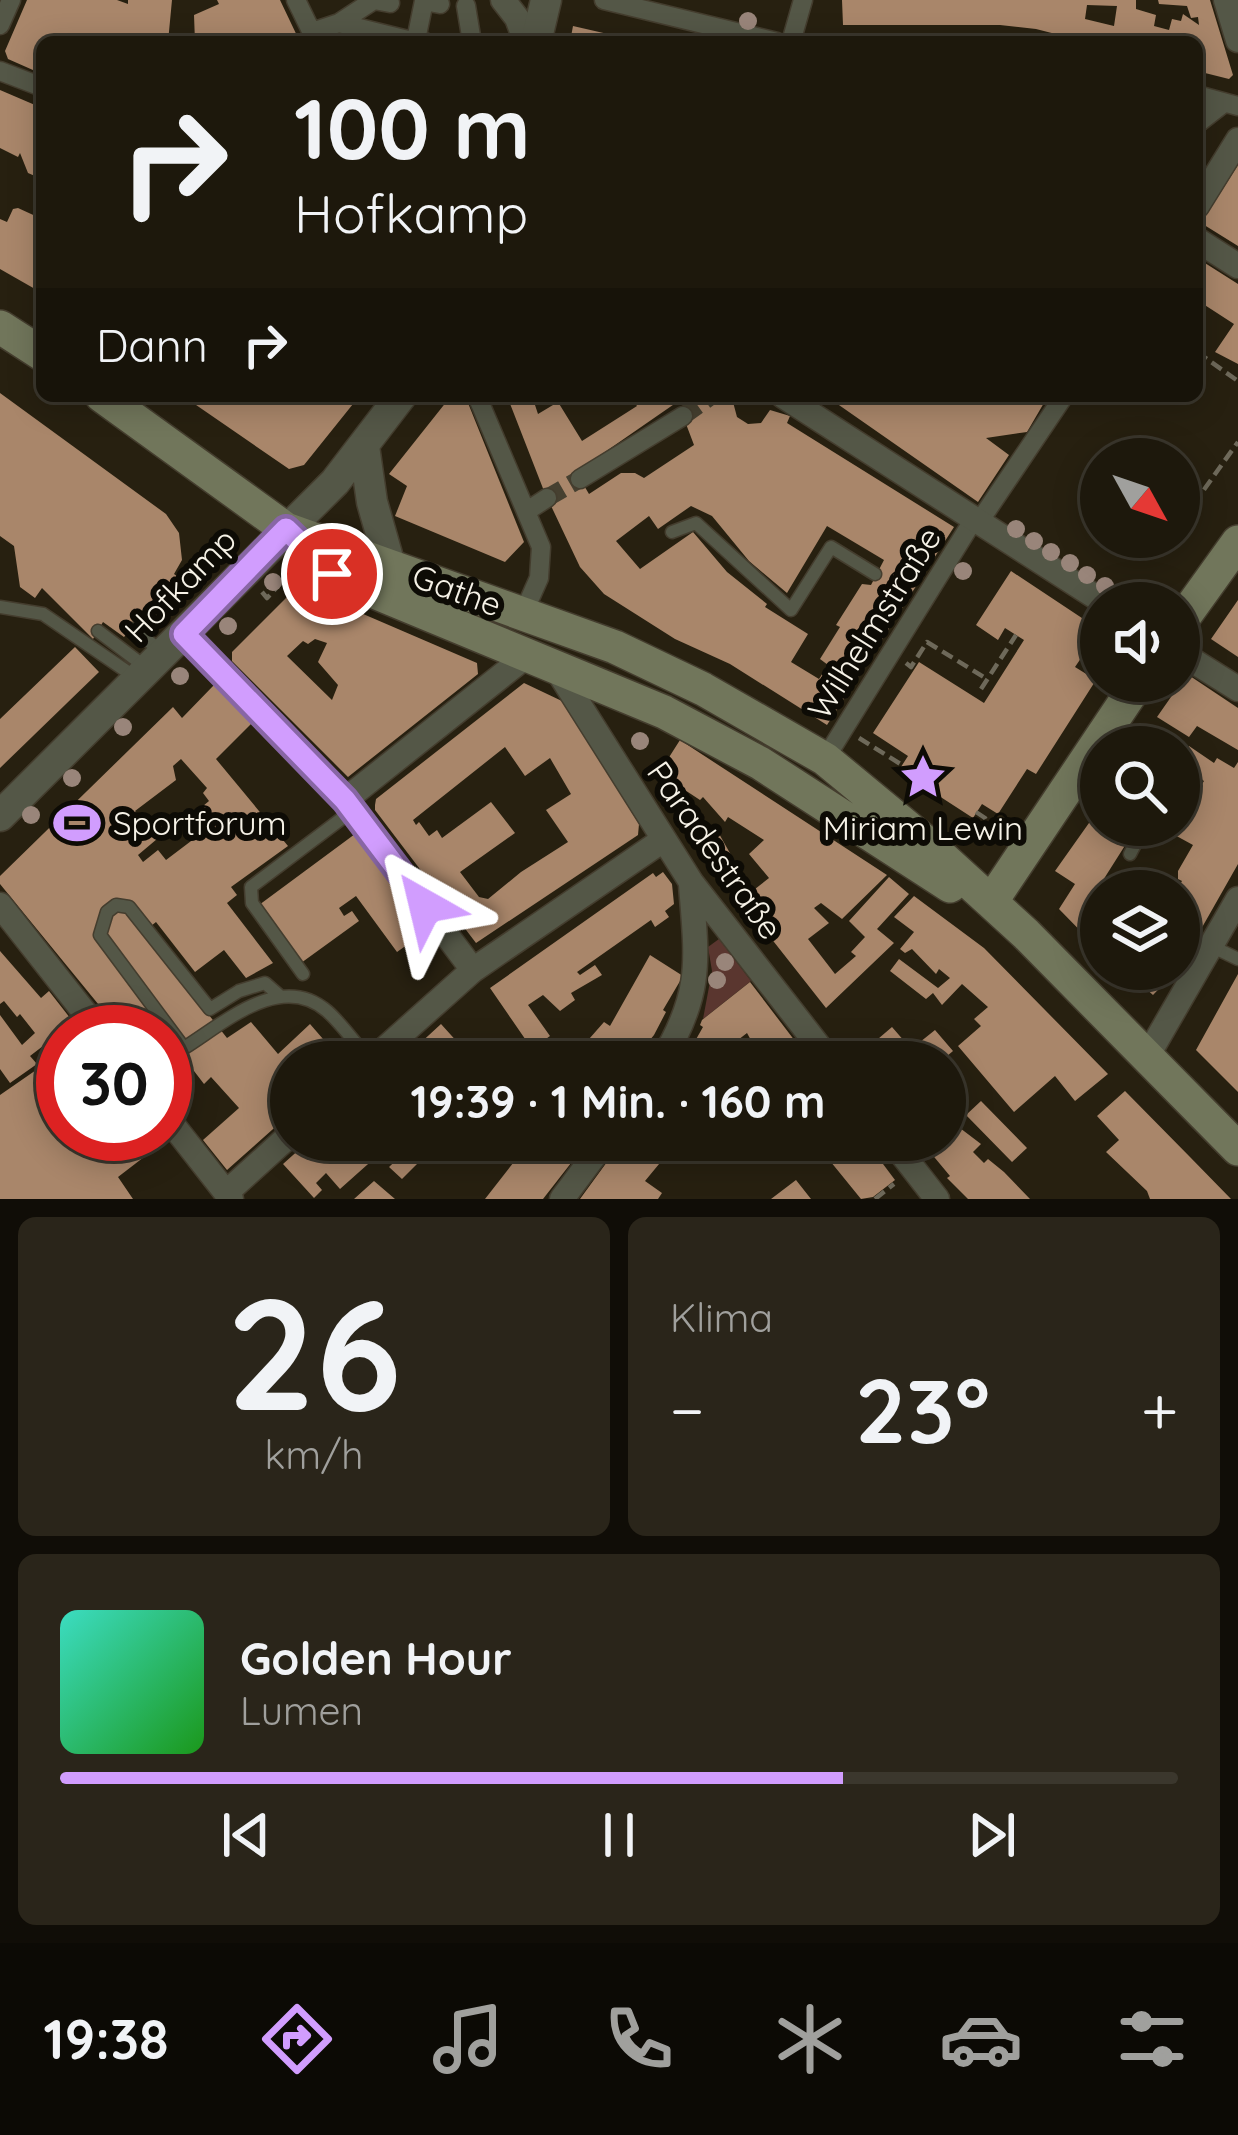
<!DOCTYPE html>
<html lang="de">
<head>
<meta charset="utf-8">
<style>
	:root { --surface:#1d180c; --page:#2a251a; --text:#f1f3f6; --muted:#a0a09d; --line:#3b372d; --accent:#d19dfe }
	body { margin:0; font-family:Quicksand,sans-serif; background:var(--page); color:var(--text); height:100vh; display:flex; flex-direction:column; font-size:45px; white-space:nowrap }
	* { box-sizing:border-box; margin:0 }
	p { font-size:39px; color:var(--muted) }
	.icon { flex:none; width:66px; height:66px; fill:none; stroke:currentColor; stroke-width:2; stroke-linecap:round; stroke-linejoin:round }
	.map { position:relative; height:1199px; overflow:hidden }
	.sheet { display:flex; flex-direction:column; gap:18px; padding:18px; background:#100d07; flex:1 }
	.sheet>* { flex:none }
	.hud { position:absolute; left:36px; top:36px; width:1167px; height:366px; border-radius:18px; box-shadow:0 6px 30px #0003,0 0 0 3px var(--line); background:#1d180c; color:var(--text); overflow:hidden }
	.needle { width:78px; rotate:130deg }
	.tools { position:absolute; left:1080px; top:438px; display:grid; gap:24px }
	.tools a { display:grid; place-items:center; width:120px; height:120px; border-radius:50%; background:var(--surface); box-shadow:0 6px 30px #0003,0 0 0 3px var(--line); font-size:60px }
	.speed { position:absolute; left:36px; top:1005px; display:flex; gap:24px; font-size:60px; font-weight:700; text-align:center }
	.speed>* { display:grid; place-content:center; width:156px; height:156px; border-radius:50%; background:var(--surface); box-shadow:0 6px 30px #0003,0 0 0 3px var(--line); line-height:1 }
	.speed .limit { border:18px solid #d22; background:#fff; color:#111 }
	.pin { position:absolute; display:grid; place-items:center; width:102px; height:102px; color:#fff; margin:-51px; border:6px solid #fff; border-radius:50%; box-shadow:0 3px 12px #0007 }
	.me { position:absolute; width:132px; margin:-66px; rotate:323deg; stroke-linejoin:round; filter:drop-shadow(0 0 9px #0008) }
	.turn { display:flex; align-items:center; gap:42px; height:252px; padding:0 60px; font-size:54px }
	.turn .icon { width:156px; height:156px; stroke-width:2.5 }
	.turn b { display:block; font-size:84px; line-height:102px }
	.then { display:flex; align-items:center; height:114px; padding:0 60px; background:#0003; gap:24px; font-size:45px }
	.big { font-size:90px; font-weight:700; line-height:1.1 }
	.sheet .tile { flex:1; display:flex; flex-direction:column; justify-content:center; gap:18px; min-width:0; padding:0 42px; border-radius:18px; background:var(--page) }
	.sheet .dial { align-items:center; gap:0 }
	.dial b { font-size:156px; line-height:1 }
	.song { display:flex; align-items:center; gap:36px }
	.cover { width:144px; height:144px; border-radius:18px; background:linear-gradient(135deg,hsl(170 70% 55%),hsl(120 70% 35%)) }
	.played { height:12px; border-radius:6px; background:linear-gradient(90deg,var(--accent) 70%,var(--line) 70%) }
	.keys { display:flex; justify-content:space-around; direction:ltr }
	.heat { display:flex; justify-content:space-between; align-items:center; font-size:66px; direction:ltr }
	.sheet .tiles { flex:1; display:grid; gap:18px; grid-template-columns:1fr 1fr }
	.tile:last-child { grid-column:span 2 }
	.trip { position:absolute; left:270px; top:1041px; width:696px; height:120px; border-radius:60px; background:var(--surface); box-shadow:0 6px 30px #0003,0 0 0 3px var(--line); font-weight:700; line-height:120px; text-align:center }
	.dock { display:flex; height:192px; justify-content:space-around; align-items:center; background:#0c0a05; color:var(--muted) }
	.dock .icon { width:84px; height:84px }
	.dock .active { color:var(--accent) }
	.dock b { font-size:54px; color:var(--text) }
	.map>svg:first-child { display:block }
	.green { fill:#5a362f }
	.building { fill:#a9866a; fill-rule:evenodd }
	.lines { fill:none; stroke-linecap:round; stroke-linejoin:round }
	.pedestrian-tunnel { stroke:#464030; stroke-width:18; stroke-dasharray:18 9; stroke-linecap:butt }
	.service-casing { stroke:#443d2e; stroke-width:15 }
	.pedestrian-casing { stroke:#443d2e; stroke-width:21 }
	.minor-casing { stroke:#443d2e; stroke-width:27 }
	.tertiary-casing { stroke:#443d2e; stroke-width:33 }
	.secondary-casing { stroke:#443d2e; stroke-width:36 }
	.path { stroke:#6e695a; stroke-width:4.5; stroke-dasharray:12 6; stroke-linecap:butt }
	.service { stroke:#545747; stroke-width:12 }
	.pedestrian { stroke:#545747; stroke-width:18 }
	.minor { stroke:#545747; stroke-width:24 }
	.tertiary { stroke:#545747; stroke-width:30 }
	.secondary { stroke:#71765b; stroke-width:33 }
	.tree { fill:#99857a }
	.route-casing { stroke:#8866a5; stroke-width:30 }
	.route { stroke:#d19dfe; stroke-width:21 }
	.labels { text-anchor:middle; stroke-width:12; stroke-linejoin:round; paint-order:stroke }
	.street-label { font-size:33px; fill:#f6f2e7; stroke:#0d0b05 }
	.poi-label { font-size:33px; fill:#f6f2e7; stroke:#0d0b05; text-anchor:start }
</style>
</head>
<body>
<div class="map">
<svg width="1238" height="1199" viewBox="0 0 1238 1199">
	<rect width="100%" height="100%" fill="#272010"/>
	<!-- green -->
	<path class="green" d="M719 939 751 981 703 1019 712 971 708 947Z"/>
	<!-- building -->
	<path class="building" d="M27 0H117L128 4V0H172L168 42H42V74L8 59 5 51Z
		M217 0H280L300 42H195L194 15 219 4Z
		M842 0H1136V9L1156 15 1154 26 1169 30 1172 19 1181 21 1183 14 1199 25 1198 17 1191 18 1187 6 1159 4 1158 0H1210L1233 75 1229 79 1197 71V42H1087L1036 29 1000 25H843ZM1087 5 1117 6 1114 26 1085 19Z
		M573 26 634 40V42H570Z
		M0 90 42 108V179L28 173 20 153 18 157 0 148Z
		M1238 165V246L1201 223Z
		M18 208 42 219V293L0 269V219L7 222 13 209Z
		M1197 258 1238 284V364L1215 352 1234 324 1197 300Z
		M0 393 166 514 179 533 182 560 174 574 178 577 124 637 103 622 93 639 42 588 35 598 20 587 14 546 0 536Z
		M183 396H356L357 399 304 465 289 469Z
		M507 396H532L538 414 558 402 582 441 637 406 630 396H717V400L733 402 737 417 748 424 761 423 770 410 790 416 787 423 954 527 827 725 730 664 675 639 604 594 580 567 544 491ZM683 398V416L694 445 644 478 635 473H621L589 494 576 472ZM691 506 712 516 749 561 787 593 827 526 884 560 871 585 862 584 836 625 840 627 820 659 828 665 819 679 791 662 808 634 765 607 767 604 727 572 693 532 640 569 616 541 649 516 658 529Z
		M826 396H1048L1027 432 986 438 1009 455 978 502Z
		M447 401 468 403 524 542 505 562 395 516 407 486 389 474Z
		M1011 571 1100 630 1075 667 1096 680 1036 774 1027 769 998 814 982 804 973 818 899 770 908 756 873 733 919 662 984 703 1024 640 1005 628 998 640 976 625Z
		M312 592 477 663 478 674 348 777 232 661V652L289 595ZM315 639 327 643 318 662 338 685 332 700 287 656 303 641 308 644Z
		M1238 600V657L1211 639Z
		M75 647 99 672 0 768V719Z
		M1187 674 1238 708V750L1197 726 1189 737 1157 717Z
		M524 683 564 702 639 824 638 835 476 943 375 810V805L376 799ZM505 747 525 776 550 758 571 794 546 810 568 842 521 872 488 899 479 897 460 872 515 833 491 802 442 838 437 830 429 836 419 822 416 825 413 820Z
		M214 685 252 723 216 759 288 846 231 887 237 895 227 903 273 963 246 978 224 950 195 972 156 922 151 926 131 916 227 1038 251 1022 278 1054 310 1024 343 1062H291V1113L227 1170 203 1140 239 1108 211 1077 204 1084 194 1071 167 1093 165 1032H121L0 884V876L173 707 182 718ZM181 759 207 788 203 793 209 801 190 817 203 832 166 860 158 850 143 862 138 855 157 839 135 811 176 780 173 766Z
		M680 740 887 875 842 919 821 903 814 908 829 923 808 939 835 974 856 956 851 952 865 937 849 921 889 877 909 894 877 929 894 943 826 1008 741 900 769 878 749 854 764 840 728 817 725 822 703 797 700 800 659 773Z
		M1189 746 1214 763 1217 758 1234 768 1238 762V864L1179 968 1176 891 1182 881 1178 879V871L1193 845 1171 833 1204 781 1179 764Z
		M1101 806V825H1138L1100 885 1106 891H1101V934L1095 940 1101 945V952L1059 909 1075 884 1055 871Z
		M710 830 718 832 735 862 718 871 698 838Z
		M355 834 425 932 397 952 356 896 339 908 344 916 352 911 359 921 301 963 259 905Z
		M663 872 672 884 674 904 665 911 669 917 655 927 651 920 577 972 580 975 595 965 602 975 571 993 575 1000 560 1011 543 995 528 1005 550 1036 532 1049 490 988 653 873 656 877Z
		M914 896 984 948 1108 1074 1075 1101 1055 1076 1014 1112 958 1046 981 1026 974 1019 988 1007 962 984 942 1005 933 993 926 999 890 971 899 959 938 988 950 978 939 969 936 974 912 949 905 953 900 949 914 932 894 917Z
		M0 951 41 998 49 991 81 1032H63V1072L43 1046 30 1056 37 1064 10 1083 0 1069V1015L22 1045 35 1033 20 1014 17 1017 4 1001 0 1004Z
		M650 955 683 976 663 1010 666 1012 654 1035 645 1046 638 1042 631 1052 643 1062H600L582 1047 604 1022 610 1026Z
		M1117 969H1178L1153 995 1127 972 1124 975Z
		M1238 974V1092L1196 1050Z
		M750 982 811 1062H763L747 1033 725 1050 719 1062H679L683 1055 686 1057 703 1027 700 1025 702 1020Z
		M441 1024 460 1045 475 1062H430L416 1047Z
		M892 1027 912 1050 898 1062H864L858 1056Z
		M935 1030 953 1051 940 1062 920 1042Z
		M39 1068 63 1102V1134H86L103 1156 117 1145 110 1137 113 1134H153L161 1144 118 1177 133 1199H0V1095Z
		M1125 1091 1190 1157 1231 1199H1150L1147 1191 1106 1152 1119 1140 1097 1116Z
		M981 1101 1027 1148 1012 1162 966 1115Z
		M945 1103 961 1120 956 1125 981 1144 973 1152 984 1163 988 1159 1004 1172 1030 1199H968L947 1178 950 1176 920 1140H945Z
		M336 1140H395L340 1189 326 1173 316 1183 322 1190 314 1198 283 1164 302 1147 314 1160Z
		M402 1140H418L415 1143 425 1156 402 1179 389 1167 409 1148Z
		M544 1140H589L543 1199H485L524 1149 532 1155Z
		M623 1140H664L661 1145 668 1150 664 1158 645 1181 662 1193 658 1199H580Z
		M796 1140H865L895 1180 873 1197 861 1199 813 1140 803 1148Z
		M796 1180 811 1199H771Z
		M374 1181 395 1199H354Z"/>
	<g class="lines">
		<!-- pedestrian-tunnel -->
		<path class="pedestrian-tunnel" d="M683 416 711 396
			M547 498 580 479"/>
		<defs>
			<path id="service" d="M672 532 696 523 791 610 831 547 875 574
				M0 607 43 614 135 677
				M132 629 164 653
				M98 631 148 669
				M1078 772 1101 789
				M1130 854 1145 825
				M1211 946 1238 959
				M303 974 252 903 251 887 353 810
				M281 997 265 983 239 991 210 1009 129 907 116 905 107 912 100 935 184 1048C224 1023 281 971 327 1011 343 1025 356 1045 371 1061"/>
			<path id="pedestrian" d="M296 0 315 39
				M604 0 777 42
				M466 6 472 42
				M339 23 374 0 390 3
				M0 25 11 0
				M312 32 339 23 416 42
				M425 42 416 40 424 1 440 4
				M791 42 803 0
				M0 71 42 87
				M1197 95 1238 106
				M1197 124 1224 103
				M477 396 541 547 539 578 523 614
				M580 479 683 416
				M527 511 547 498
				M979 522 1064 396
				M825 759 974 519"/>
			<path id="minor" d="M503 0 517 18 526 42
				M1226 0 1238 40
				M1197 206 1238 140
				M1197 240 1238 266
				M783 396 1105 603
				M184 634 345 800 473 970
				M1179 652 1238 689
				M556 668 691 882 831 1062
				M345 800 525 657
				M0 905 100 1032
				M1148 1055 1238 899
				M370 1062 473 970 663 840
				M661 1062C703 993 697 961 691 885
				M165 1115 231 1199
				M891 1140 937 1199
				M226 1193 291 1134
				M562 1199 606 1140"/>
			<path id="tertiary" d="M536 42 546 0
				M364 446 372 502 390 565
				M0 816 335 482 401 396"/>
			<path id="secondary" d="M0 327 42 354
				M102 396 286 529 331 574 664 712 760 763 950 886
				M286 529 615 647 703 689 825 759 923 840 1026 934 1238 1149
				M1179 624 1238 542
				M991 902 1139 681"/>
		</defs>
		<!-- service casing -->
		<use href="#service" class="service-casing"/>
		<!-- pedestrian casing -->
		<use href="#pedestrian" class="pedestrian-casing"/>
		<!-- minor casing -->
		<use href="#minor" class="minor-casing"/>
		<!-- tertiary casing -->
		<use href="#tertiary" class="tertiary-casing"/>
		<!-- secondary casing -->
		<use href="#secondary" class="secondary-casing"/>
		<!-- path -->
		<path class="path" d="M1197 352 1238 381
			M1183 519 1238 442
			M1124 589 1144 603
			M262 592 267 598 291 572
			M906 663 911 667 927 642 987 679
			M981 689 1016 635
			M859 738 902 765
			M976 812 985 818 997 841
			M875 1199 894 1184"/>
		<!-- service -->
		<use href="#service" class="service"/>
		<!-- pedestrian -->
		<use href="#pedestrian" class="pedestrian"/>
		<!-- minor -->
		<use href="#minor" class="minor"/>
		<!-- tertiary -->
		<use href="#tertiary" class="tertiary"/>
		<!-- secondary -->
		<use href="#secondary" class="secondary"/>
	</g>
	<!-- trees -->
	<g class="tree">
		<circle cx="748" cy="21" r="9"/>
		<circle cx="1016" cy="529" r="9"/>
		<circle cx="1034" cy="541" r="9"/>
		<circle cx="1051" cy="552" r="9"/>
		<circle cx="1070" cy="563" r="9"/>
		<circle cx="963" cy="571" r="9"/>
		<circle cx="1087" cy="575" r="9"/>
		<circle cx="273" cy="582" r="9"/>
		<circle cx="1105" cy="586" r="9"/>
		<circle cx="228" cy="626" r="9"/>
		<circle cx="180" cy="676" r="9"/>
		<circle cx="123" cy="727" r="9"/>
		<circle cx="640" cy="741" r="9"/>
		<circle cx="72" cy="778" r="9"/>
		<circle cx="31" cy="815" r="9"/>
		<circle cx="725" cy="962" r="9"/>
		<circle cx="717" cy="980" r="9"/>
	</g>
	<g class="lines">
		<defs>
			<path id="route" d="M332 574 286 529 184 634 345 800 425 906"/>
		</defs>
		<!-- route casing -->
		<use href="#route" class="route-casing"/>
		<!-- route -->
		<use href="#route" class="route"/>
	</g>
	<!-- icons -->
	<defs>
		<symbol id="sight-bare" viewBox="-9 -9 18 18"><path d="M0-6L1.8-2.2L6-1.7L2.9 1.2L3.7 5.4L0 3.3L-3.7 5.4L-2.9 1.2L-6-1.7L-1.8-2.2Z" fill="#d19dfe" stroke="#0d0b05" stroke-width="2.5" paint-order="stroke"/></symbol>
		<symbol id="stadium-bare" viewBox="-9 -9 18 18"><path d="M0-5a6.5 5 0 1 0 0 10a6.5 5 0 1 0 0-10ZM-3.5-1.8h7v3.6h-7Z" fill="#d19dfe" stroke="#0d0b05" stroke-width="2.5" paint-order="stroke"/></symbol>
	</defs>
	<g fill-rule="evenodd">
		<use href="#sight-bare" x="890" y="744" width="66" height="66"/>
		<use href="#stadium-bare" x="44" y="790" width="66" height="66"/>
	</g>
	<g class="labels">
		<!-- street labels -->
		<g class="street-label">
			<text transform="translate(180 585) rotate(-46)" y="12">Hofkamp</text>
			<text transform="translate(457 590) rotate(20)" y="12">Gathe</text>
			<text transform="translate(874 623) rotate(-58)" y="12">Wilhelmstraße</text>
			<text transform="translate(715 850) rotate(55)" y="12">Paradestraße</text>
		</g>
		<!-- poi labels -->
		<g class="poi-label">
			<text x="113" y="835">Sportforum</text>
			<text x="923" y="840" text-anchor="middle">Miriam Lewin</text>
		</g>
	</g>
</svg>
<div class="tools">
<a><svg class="needle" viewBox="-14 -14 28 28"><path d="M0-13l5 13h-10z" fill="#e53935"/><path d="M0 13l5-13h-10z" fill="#a0a09d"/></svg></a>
<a><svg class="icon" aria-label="sound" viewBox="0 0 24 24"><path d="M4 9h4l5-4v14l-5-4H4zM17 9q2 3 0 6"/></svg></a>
<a><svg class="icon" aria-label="search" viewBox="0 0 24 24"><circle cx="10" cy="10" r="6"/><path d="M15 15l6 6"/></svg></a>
<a><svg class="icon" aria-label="layers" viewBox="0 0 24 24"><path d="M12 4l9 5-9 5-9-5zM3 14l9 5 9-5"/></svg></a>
</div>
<div class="speed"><div class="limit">30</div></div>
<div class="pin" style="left:332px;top:574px;background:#d93025"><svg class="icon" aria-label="arrive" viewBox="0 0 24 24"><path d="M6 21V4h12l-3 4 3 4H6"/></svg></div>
<svg class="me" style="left:425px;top:906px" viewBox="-20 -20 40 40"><path d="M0-17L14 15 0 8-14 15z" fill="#d19dfe" stroke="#fff" stroke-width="4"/></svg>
<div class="trip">19:39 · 1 Min. · 160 m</div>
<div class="hud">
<div class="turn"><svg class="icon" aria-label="right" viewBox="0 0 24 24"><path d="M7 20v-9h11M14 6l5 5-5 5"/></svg><div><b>100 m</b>Hofkamp</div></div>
<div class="then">Dann<svg class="icon" aria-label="right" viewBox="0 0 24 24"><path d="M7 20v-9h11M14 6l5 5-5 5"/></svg></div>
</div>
</div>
<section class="sheet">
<div class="tiles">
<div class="tile dial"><b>26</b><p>km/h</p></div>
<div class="tile"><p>Klima</p>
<div class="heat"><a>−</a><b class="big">23°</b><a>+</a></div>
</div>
<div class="tile">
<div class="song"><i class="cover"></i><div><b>Golden Hour</b><p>Lumen</p></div></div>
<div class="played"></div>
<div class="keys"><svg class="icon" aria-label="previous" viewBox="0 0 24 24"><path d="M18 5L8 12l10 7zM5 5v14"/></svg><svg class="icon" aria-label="pause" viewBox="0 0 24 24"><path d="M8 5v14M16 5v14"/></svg><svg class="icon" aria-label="next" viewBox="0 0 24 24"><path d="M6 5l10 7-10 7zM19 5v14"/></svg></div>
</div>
</div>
</section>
<nav class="dock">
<b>19:38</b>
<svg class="icon active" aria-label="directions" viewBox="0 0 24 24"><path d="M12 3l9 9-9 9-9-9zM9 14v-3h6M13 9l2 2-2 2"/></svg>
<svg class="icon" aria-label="music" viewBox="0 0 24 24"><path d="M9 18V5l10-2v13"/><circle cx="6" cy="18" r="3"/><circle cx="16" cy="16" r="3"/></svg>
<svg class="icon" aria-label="phone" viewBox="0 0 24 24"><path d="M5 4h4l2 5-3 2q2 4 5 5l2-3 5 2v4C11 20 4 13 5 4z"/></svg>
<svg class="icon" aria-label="climate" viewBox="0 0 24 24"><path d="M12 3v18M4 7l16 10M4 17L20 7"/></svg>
<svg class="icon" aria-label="car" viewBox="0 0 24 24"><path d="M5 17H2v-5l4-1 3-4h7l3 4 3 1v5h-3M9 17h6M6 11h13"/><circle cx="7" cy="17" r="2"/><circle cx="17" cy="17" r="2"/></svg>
<svg class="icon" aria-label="filters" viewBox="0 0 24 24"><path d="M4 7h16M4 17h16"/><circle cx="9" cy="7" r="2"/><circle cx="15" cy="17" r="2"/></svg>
</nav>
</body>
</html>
